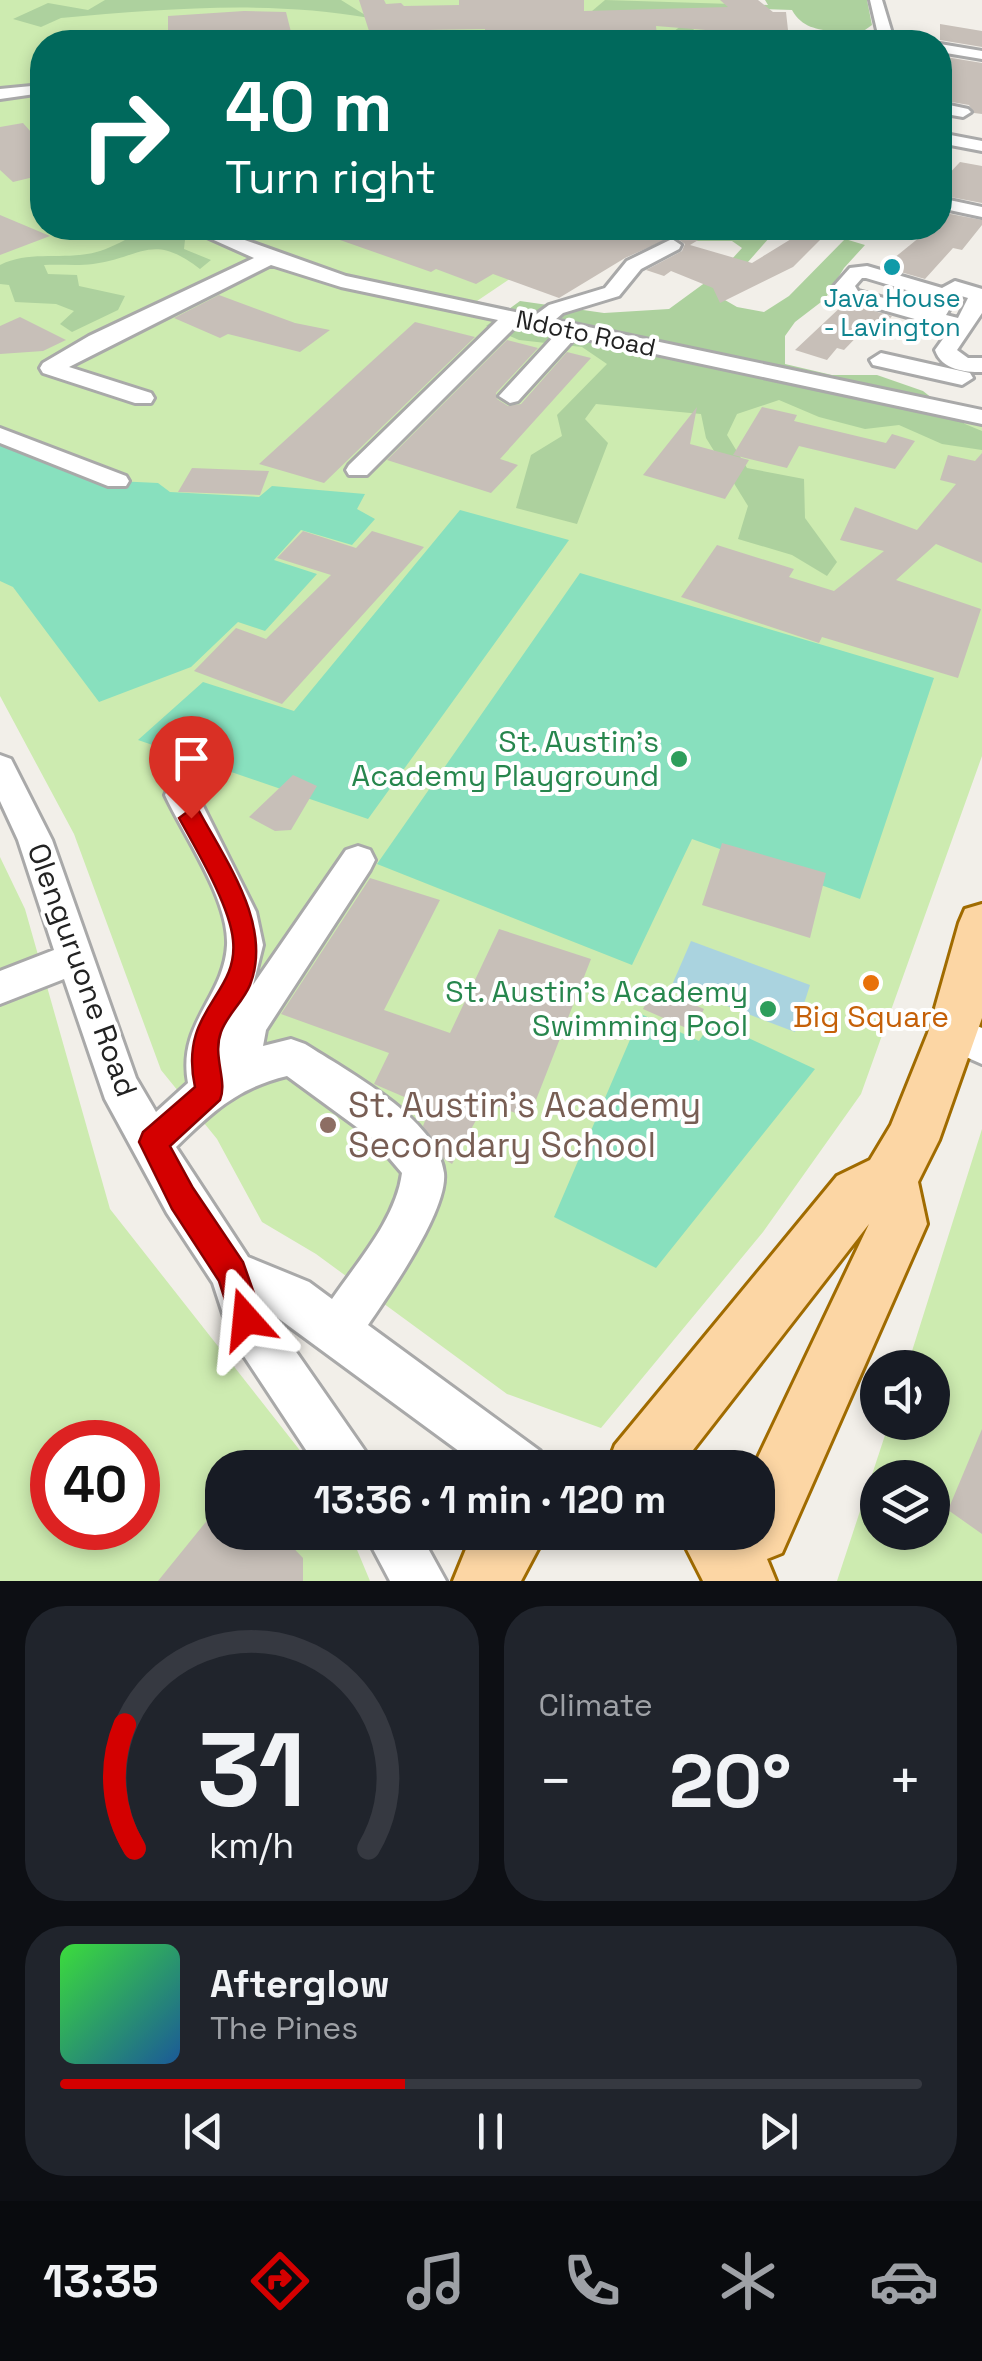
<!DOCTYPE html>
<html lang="en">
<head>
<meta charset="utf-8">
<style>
	:root { --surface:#171b24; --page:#20242c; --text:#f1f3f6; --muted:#9ea1a6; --line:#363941; --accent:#d40000 }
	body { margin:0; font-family:"Space Grotesk",sans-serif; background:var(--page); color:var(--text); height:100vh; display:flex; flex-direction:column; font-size:38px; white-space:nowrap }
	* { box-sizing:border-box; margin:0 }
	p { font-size:32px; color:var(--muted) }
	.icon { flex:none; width:55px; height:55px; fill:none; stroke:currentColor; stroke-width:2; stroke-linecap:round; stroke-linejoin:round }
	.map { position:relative; height:1581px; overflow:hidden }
	.panel { display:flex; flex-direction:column; gap:25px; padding:25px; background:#0d0f14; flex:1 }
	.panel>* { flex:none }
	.banner { position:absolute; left:30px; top:30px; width:922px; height:210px; border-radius:40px; box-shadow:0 5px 15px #0003; background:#00695c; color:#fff; overflow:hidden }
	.buttons { position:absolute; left:860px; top:1350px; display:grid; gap:20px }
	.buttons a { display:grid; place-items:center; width:90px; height:90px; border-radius:50%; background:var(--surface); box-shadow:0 5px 15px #0003; font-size:50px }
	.speed { position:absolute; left:30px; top:1420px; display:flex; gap:20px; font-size:50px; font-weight:700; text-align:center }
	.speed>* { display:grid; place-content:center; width:130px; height:130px; border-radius:50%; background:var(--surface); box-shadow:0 5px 15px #0003; line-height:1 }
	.speed .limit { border:15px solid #d22; background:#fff; color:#111 }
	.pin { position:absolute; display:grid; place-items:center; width:85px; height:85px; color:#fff; margin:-102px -42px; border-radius:50% 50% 50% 0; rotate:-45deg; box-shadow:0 0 10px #0007 }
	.pin .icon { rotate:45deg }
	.me { position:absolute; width:110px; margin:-55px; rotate:342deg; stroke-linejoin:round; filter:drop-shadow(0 0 8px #0008) }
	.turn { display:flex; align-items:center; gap:35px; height:210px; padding:0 30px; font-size:45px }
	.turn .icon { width:130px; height:130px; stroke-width:2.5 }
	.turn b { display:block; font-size:70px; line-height:85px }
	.big { font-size:75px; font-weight:800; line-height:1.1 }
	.panel .tile { flex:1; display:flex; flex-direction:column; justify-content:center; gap:15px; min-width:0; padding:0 35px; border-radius:40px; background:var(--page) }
	.panel .dial { align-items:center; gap:0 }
	.dial svg { height:260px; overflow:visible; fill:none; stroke:var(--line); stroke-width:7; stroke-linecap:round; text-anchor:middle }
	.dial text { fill:var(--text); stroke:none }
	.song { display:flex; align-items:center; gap:30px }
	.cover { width:120px; height:120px; border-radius:15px; background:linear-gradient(135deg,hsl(120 70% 55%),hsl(210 70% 35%)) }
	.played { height:10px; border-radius:5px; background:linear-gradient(90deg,var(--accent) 40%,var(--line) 40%) }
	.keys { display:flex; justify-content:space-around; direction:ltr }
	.heat { display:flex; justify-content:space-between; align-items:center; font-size:55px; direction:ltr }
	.panel .tiles { flex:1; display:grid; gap:25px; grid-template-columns:1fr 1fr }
	.tile:last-child { grid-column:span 2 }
	.trip { position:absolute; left:205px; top:1450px; width:570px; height:100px; border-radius:40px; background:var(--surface); box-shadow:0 5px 15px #0003; font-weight:800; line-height:100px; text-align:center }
	.dock { display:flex; height:160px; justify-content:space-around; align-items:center; background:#090b0e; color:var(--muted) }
	.dock .icon { width:70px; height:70px }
	.dock .selected { color:var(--accent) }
	.dock b { font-size:45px; color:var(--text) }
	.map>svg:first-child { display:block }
	.grass { fill:#cdebb0; fill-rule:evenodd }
	.forest { fill:#add19e }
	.pitch { fill:#88e0be }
	.water { fill:#aad3df }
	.building { fill:#c7bfb8 }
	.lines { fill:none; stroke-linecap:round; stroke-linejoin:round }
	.minor-casing { stroke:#a9a9a9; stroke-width:6 }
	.major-casing { stroke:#a06b00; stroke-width:6 }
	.minor { fill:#fff; fill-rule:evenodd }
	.major { fill:#fcd6a4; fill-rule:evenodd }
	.route { fill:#d40000; stroke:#8a0000; stroke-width:2.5 }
	.culture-dot { fill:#0f9aa8; stroke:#fff; stroke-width:4 }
	.leisure-dot { fill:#2e9e5b; stroke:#fff; stroke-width:4 }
	.food-dot { fill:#e8710a; stroke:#fff; stroke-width:4 }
	.education-dot { fill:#8d6e63; stroke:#fff; stroke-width:4 }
	.labels { text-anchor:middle; stroke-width:8; stroke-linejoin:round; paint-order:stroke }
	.far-culture-label { font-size:25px; fill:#0d838f; stroke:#fff }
	.far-street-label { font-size:25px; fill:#222; stroke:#fff }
	.leisure-label { font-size:30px; fill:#27864d; stroke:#fff; text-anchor:end }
	.street-label { font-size:30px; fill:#222; stroke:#fff }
	.food-label { font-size:30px; fill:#c56008; stroke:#fff }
	.near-education-label { font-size:35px; fill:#785e54; stroke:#fff; text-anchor:start }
</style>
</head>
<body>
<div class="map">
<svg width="982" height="1581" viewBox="0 0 982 1581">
	<rect width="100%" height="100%" fill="#f2efe9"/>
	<!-- grass -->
	<path class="grass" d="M0 0H755L695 42H42V228H585L477 301 982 424V756L861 1094 763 1232 601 1428 507 1394 316 1254 262 1222 217 1139 161 1070 74 834 0 696Z
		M0 857 25 909 110 1209 313 1467 222 1468V1532L350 1533 370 1581H0ZM52 1442H138V1528H52Z
		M982 1129V1581H837L889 1423 932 1422V1368L907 1367ZM878 1478H932V1532H878Z"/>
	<!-- forest -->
	<path class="forest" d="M105 0H341L370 18C268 0 164 9 61 18L41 27 13 19 48 3 88 10Z
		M605 0 768 5 765 0H867L872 25 848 42H841L835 32C817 29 802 28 792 10L732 8 752 31 747 42H729L736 26 679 19 614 34C636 51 667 40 685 22L708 42H605L600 30 585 17Z
		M153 228 186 231 184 249 211 260 200 269C152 232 143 257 93 264 77 266 60 264 44 265L48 274 77 275 79 286 125 296 118 310 72 332 60 324 74 311 56 304 15 302 9 285 0 284V265C28 251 57 259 87 254 114 250 128 235 153 228Z
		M727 228H808L833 233 793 229 770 237 718 296 737 307 764 312 789 296 845 239 865 245 844 268 825 299 795 322 785 336V364L832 375H877L923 391 965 424 982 431V450L942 444 899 425 865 429 819 417 779 400 737 414 727 435 747 468 804 479 805 518 837 562 827 576 792 555 738 539 748 506 706 438 701 414 596 404 585 419 608 443 577 524 516 508 531 455 562 436 557 415 607 364 582 347 519 340 486 326 520 301 604 313 669 309 721 271 742 248 732 241H681L678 231 724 232Z"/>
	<!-- pitch -->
	<path class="pitch" d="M0 435 116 481 158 483 170 492 259 497 272 486 365 494 357 509 375 519 352 545 301 530 274 560 317 574 265 631 238 622 191 667 99 702 13 587 0 581Z
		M460 510 569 540 368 819 138 740 203 682 294 711Z
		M580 573 934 678 860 899 692 839 632 965 377 864Z
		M641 1014 699 1041 712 1021 815 1069 656 1268 554 1217Z"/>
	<!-- water -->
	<path class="water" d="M691 941 810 985 795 1032 672 985Z"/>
	<!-- building -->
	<path class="building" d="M359 0H384L386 4 401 3 404 6 459 5V0H584V11L728 7 720 0H758L773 12H786L788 30 784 42H757L715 37 718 31 656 26 657 36 537 34 536 38 485 36V29L369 31Z
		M244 11 286 12 292 36 250 38 252 42H168V16Z
		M940 24 982 31V47L940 40Z
		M940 56 982 63V114L974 113 969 105 940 100Z
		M23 123 31 132 42 130V175L13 182 0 170V127Z
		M960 162 982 166V203L940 195 948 181 945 178Z
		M940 212 982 220V225L962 250 953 248 925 279 883 267 931 228H940Z
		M0 215 50 236 0 255Z
		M369 228H718L690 245 752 263 809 228H832L793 267 720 303 713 288 671 271 664 276 646 270 682 251 685 244 674 236 625 258 559 298 493 274 476 284 436 269 431 272 340 240Z
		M219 295 295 323 330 330 300 352 228 334 220 338 174 318Z
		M845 303 892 316 883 327 870 323 844 350 837 348 827 360 795 350Z
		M20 317 66 340 43 351 0 354V326Z
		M415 322 475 337 324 483 259 464Z
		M507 340 538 348 496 393 497 399 508 406 521 404 567 352 591 358 500 459 518 465 491 493 387 460Z
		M697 407 690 444 749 460 725 499 643 475Z
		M762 407 797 415 794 421 886 443 892 434 915 441 895 469 799 446 787 468 733 455Z
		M982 453V563L936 544 896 580 981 609 958 678 822 637 819 643 681 597 717 545 794 569 789 577 834 591 884 551 840 540 855 507 917 530 956 484 940 480 948 455 975 461Z
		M192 468 269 471 260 495 178 492Z
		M303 531 356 548 372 531 424 547 282 704 194 671 236 628 266 639 331 575 277 558Z
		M293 775 317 786 291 830 275 831 249 817Z
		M722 843 826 873 810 938 702 905Z
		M370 878 440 900 384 1010 450 1033 499 929 591 959 529 1118 486 1102 452 1164 444 1159 423 1126 430 1108 374 1084 389 1053 281 1014Z
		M654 987 704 1009 693 1031 643 1009Z
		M982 1429V1534L948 1510Z
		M222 1502V1532H278L303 1558V1581H158Z"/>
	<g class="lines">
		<defs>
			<path id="minor" d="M870 0H882L891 30 885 42H871L877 30Z
				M940 44 982 51V59L940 52Z
				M42 85V93L0 99V89Z
				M940 103 968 109 971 112 963 117 940 113Z
				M940 133 982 141V151L940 143Z
				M940 198 982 207V217L940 208Z
				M187 228H211L346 276 534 316 549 305 605 288 627 261 672 239 681 245 679 249 641 269 619 296 563 313 555 320 982 410V424L576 337 518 401 510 403 499 396 557 333 517 325 367 475H349L346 470 349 465 498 320 341 287 271 265 69 367 151 393 154 398 151 403H135L43 373 40 368 43 363 89 336 254 258Z
				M867 266 942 288 955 281 982 289V313L957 350 968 358H982V372C964 372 942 370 935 350L950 329 844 299 834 286 850 268ZM862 278H866L933 298 928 310 858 291 855 286ZM958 295 968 298 958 318 946 315Z
				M881 353 970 373 973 378 962 385 873 365 870 360Z
				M0 428 126 476 129 481 126 486H108L0 443Z
				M0 755 11 759 52 840 136 1078 156 1112 188 1083C177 1023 224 998 227 945 229 899 184 836 165 795L169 786 181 783 193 786 256 912 263 945 253 985 346 850 358 846 370 850 375 860 370 870 266 1030 263 1046 291 1039 305 1044C347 1071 438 1119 444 1173 448 1210 389 1294 368 1325L540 1451 548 1468H482L267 1310 365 1451 373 1468H318L230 1335 213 1283 167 1213 105 1099 64 979 0 1004V971L54 950 18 840 0 801ZM287 1076 373 1139 402 1173C396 1219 358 1261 332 1299L309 1282 248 1257 176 1147C212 1112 237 1088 287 1076Z
				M953 1016 982 1028V1064L939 1045 934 1033 939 1021Z
				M364 1532H419L446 1581H390Z"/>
			<path id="major" d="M982 904V1018L939 1140 918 1182 927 1224 782 1553 767 1559 776 1581H703L678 1532H758V1468H753L869 1224 679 1468H606L615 1445 837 1176 870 1160 891 1125 928 1033 959 923 965 909Z
				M473 1532H547L521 1581H453Z"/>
		</defs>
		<!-- minor casing -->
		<use href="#minor" class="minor-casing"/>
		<!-- major casing -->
		<use href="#major" class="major-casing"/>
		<!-- minor -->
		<use href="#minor" class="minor"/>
		<!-- major -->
		<use href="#major" class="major"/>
	</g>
	<!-- route -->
	<path class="route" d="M191 809 199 811C227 863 273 926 250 985 243 1002 227 1015 221 1032 212 1056 228 1081 220 1100L170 1146 193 1188 243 1262 263 1319 258 1331 246 1335 235 1331 219 1281 172 1209 139 1142 143 1132 195 1087C178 1009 239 996 233 940 230 906 196 849 179 818Z"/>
	<!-- markers -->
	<circle class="culture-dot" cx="892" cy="267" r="10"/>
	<g class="leisure-dot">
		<circle cx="679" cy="759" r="10"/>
		<circle cx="768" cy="1009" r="10"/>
	</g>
	<circle class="food-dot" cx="871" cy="983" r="10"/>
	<circle class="education-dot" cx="328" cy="1125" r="10"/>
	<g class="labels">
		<!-- far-culture labels -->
		<g class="far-culture-label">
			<text x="892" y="307">Java House<tspan x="892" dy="29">- Lavington</tspan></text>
		</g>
		<!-- far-street labels -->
		<g class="far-street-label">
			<text transform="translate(586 333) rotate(12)" y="9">Ndoto Road</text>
		</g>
		<!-- leisure labels -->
		<g class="leisure-label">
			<text x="659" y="752">St. Austin's<tspan x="659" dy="34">Academy Playground</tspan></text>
			<text x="748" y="1002">St. Austin's Academy<tspan x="748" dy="34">Swimming Pool</tspan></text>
		</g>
		<!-- street labels -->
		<g class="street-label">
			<text transform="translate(82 970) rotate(70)" y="10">Olenguruone Road</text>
		</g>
		<!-- food labels -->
		<g class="food-label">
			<text x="871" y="1027">Big Square</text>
		</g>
		<!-- near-education labels -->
		<g class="near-education-label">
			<text x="348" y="1117">St. Austin's Academy<tspan x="348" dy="40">Secondary School</tspan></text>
		</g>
	</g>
</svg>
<div class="buttons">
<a><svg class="icon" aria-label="sound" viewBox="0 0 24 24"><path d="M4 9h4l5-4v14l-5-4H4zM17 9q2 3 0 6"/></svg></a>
<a><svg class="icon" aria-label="layers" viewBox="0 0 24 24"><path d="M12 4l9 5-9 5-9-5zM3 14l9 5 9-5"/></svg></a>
</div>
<div class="speed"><div class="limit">40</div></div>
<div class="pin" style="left:191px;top:818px;background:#d93025"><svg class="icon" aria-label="arrive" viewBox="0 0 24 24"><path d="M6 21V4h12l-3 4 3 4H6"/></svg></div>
<svg class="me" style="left:246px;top:1319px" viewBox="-20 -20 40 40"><path d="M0-17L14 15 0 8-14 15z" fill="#d40000" stroke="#fff" stroke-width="4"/></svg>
<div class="trip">13:36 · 1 min · 120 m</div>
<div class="banner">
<div class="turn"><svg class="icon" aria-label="right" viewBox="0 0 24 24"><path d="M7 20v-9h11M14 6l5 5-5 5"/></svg><div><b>40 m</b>Turn right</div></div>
</div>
</div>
<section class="panel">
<div class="tiles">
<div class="tile dial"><svg viewBox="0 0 100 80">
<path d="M14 69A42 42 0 1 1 86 69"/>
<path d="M14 69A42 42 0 0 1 11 31" stroke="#d40000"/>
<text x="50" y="56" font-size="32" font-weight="700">31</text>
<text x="50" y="72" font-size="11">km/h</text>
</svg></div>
<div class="tile"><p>Climate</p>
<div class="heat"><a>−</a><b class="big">20°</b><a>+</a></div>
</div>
<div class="tile">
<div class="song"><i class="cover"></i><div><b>Afterglow</b><p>The Pines</p></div></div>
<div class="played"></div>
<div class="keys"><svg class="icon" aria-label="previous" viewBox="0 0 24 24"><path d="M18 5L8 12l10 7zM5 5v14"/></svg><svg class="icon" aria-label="pause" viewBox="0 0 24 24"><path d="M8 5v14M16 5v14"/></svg><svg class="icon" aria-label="next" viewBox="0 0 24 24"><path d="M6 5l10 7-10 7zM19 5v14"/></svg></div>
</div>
</div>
</section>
<nav class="dock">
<b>13:35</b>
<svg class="icon selected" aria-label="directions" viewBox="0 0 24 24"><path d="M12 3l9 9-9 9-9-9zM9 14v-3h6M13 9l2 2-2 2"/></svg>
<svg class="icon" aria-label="music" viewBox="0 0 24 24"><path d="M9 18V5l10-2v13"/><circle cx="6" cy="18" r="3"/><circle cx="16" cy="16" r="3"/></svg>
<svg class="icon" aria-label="phone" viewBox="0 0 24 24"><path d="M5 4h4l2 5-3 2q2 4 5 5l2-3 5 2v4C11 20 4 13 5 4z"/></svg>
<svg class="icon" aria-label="climate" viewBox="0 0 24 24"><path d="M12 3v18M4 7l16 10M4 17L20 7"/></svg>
<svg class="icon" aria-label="car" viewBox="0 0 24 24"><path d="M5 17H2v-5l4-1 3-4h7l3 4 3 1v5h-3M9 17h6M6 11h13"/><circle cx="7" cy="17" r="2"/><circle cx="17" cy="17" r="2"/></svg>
</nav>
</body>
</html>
